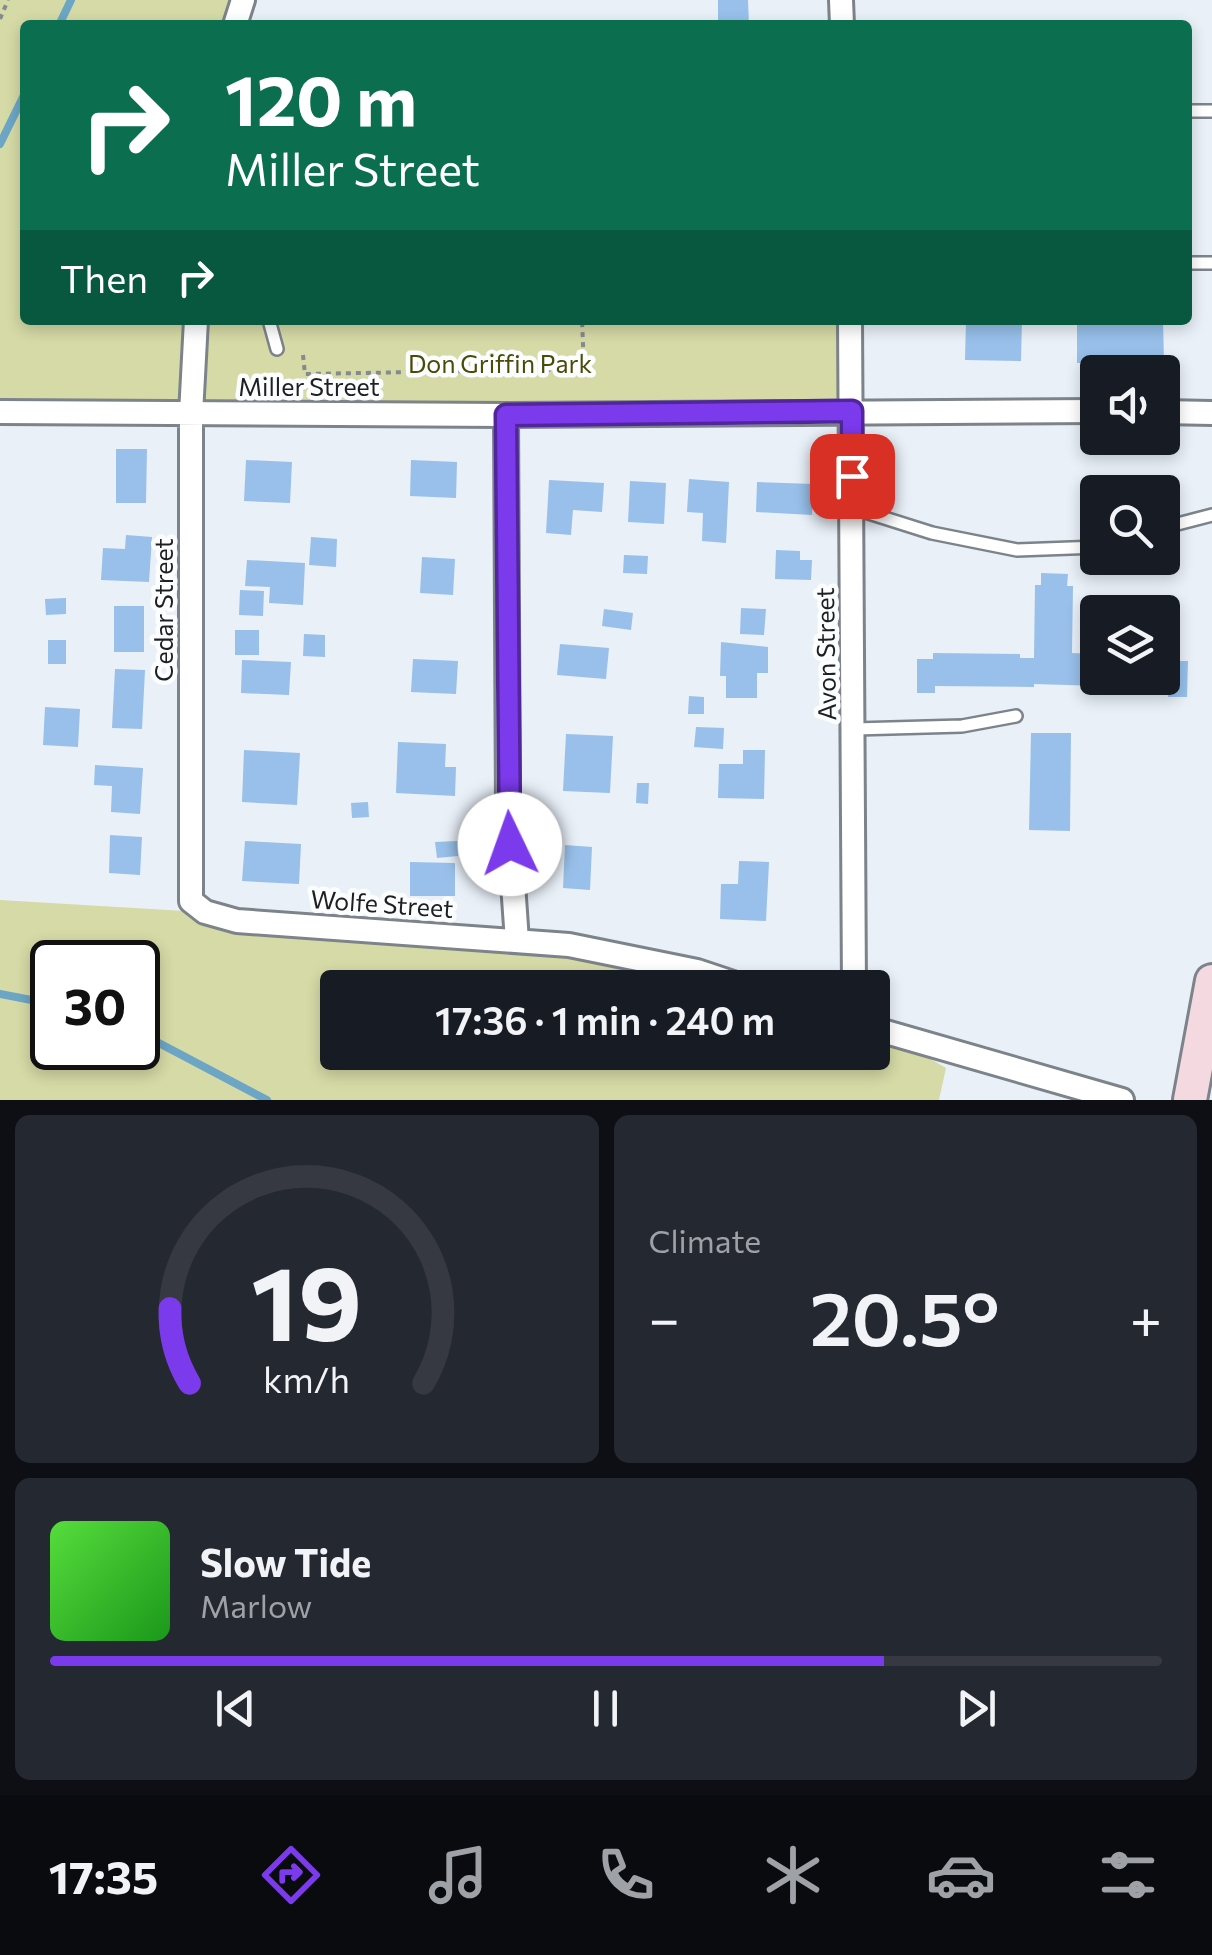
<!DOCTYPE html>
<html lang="en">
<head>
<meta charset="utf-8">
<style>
	:root { --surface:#171b24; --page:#242831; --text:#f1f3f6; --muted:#9ea1a6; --line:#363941; --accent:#7c3aed }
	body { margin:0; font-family:Commissioner,sans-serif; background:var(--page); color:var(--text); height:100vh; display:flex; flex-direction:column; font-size:38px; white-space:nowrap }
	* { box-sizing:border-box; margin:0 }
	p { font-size:32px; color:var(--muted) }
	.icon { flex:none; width:55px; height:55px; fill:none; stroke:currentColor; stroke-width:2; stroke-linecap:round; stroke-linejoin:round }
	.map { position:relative; height:1100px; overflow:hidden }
	.drawer { display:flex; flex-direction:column; gap:15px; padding:15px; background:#0d0f14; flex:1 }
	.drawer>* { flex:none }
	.guide { position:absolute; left:20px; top:20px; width:1172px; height:305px; border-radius:10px; box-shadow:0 5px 15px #0003; background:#0b6e4f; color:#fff; overflow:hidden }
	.controls { position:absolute; left:1080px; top:355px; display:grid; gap:20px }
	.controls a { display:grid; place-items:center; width:100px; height:100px; border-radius:10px; background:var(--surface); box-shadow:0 5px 15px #0003; font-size:50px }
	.speed { position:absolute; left:30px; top:940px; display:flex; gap:20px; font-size:50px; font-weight:700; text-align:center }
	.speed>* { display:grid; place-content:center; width:130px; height:130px; border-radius:50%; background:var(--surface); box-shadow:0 5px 15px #0003; line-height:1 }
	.speed .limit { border:5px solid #111; border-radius:15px; background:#fff; color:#111 }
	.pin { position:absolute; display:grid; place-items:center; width:85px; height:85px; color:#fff; margin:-42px; border-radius:20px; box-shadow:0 5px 15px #0006 }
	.me { position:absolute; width:110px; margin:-55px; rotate:357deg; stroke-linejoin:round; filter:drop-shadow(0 0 8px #0008) }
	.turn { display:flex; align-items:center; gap:35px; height:210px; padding:0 40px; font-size:45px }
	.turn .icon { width:130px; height:130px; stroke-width:2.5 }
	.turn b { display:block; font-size:70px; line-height:85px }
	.then { display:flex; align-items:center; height:95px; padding:0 40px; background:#0003; gap:20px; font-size:38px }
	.big { font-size:75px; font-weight:600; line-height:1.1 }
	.drawer .widget { flex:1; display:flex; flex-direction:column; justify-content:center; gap:15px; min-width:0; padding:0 35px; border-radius:15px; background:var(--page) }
	.drawer .dial { align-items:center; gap:0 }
	.dial svg { height:260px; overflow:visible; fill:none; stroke:var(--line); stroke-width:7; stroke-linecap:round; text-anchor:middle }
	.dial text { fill:var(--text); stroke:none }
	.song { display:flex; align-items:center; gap:30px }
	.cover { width:120px; height:120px; border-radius:15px; background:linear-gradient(135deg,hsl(110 70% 55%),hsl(120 70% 35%)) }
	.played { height:10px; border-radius:5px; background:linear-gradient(90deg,var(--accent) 75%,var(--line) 75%) }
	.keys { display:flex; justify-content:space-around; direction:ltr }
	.heat { display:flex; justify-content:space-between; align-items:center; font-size:55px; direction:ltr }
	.drawer .tiles { flex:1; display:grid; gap:15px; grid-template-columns:1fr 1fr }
	.widget:last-child { grid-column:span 2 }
	.trip { position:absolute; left:320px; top:970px; width:570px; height:100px; border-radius:10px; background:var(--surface); box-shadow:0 5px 15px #0003; font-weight:600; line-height:100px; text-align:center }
	.menu { display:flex; height:160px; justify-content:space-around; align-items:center; background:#090b0e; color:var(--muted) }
	.menu .icon { width:70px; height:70px }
	.menu .on { color:var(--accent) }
	.menu b { font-size:45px; color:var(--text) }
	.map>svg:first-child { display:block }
	.green { fill:#d6daa6; fill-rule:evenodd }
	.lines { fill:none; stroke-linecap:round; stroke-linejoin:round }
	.stream { stroke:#6da6c5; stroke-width:8 }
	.building { fill:#98c0ea }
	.lane-casing { stroke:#7d838a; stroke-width:16 }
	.street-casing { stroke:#7d838a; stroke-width:28 }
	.secondary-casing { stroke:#7d838a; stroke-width:38 }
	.path { stroke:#858a8f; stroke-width:4; stroke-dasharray:5 5; stroke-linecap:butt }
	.lane { stroke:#fff; stroke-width:11 }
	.street { stroke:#fff; stroke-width:22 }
	.secondary { stroke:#f4d9e0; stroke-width:32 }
	.route-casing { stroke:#51269a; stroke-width:25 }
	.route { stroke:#7c3aed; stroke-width:18 }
	.labels { text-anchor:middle; stroke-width:9; stroke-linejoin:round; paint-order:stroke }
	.park-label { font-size:25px; fill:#494b07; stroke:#fbfdfe }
	.street-label { font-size:25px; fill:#1d2022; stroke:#fbfdfe }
</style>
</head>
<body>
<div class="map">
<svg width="1212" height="1100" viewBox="0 0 1212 1100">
	<rect width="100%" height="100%" fill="#e9f0f8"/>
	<!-- green -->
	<path class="green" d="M0 0H235L228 25H25V320H844L846 404 0 405Z
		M0 900 569 934 653 953 774 987 338 988V1052H872L873 1026 946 1068 939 1100H0ZM52 962H138V1048H52Z"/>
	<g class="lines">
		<!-- stream -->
		<path class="stream" d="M59 25 71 0
			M0 144 25 93
			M0 994 52 1004
			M138 1032 267 1100"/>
	</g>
	<!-- building -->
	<path class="building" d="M718 0H748L749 25H718Z
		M966 320H1022L1021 361 965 360Z
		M1077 320H1163L1164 362 1077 363Z
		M116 449H147L146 503H116Z
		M246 460 292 462 290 503 244 501Z
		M411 460 457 462 456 498 410 496Z
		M689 479 729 482 726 543 702 541 703 513 687 512Z
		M549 480 604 483 602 512 573 510 571 535 546 533Z
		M630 481 666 483 664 524 628 522Z
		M757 482 814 484 812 515 756 512Z
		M126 535 152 537 149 582 101 580 103 548 125 549Z
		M311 537 337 539 336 567 309 565Z
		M776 550 800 551V560H812L811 580 775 579Z
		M624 555 648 556 647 574 623 573Z
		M422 557 455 559 453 595 420 593Z
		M247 560 305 563 303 605 269 603 270 587 245 586Z
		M1041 573 1068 574 1067 586H1073L1072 653 1098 654V678H1162V655L1172 656 1173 661H1188L1187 697H1168V688L1034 684V687L935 686V693H917V659H933V653L1020 654V658H1034L1035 585H1041Z
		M240 590 264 591 263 616 239 615Z
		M66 598V614L46 615 45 599Z
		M114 606H144V652H114Z
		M741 608 766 609 764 635 740 634Z
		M604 609 633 613 631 630 602 626Z
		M235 630H259V655H235Z
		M304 634 325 635V657L303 656Z
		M48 640H66V664H48Z
		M721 642 768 647V673H757V698H726V676H720Z
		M560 644 609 648 606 679 557 675Z
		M413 659 458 661 456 694 411 692Z
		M242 660 291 662 289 695 241 693Z
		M115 669 145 670 142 729 112 728Z
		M689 696 704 697V714H688Z
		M45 707 80 709 78 747 43 745Z
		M696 727 724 728 723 749 694 747Z
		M1031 733H1071L1070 831 1029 830Z
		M566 734 613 736 610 793 563 791Z
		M398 742 446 744 445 767H456L455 796 396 793Z
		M244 750 300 753 297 805 242 802Z
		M743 750H765L764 799 718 798 719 764H743Z
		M95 765 143 768 140 814 111 812 112 786 94 785Z
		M637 783H649L648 804 636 803Z
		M368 802 369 817 352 818 351 803Z
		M110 835 142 837 140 875 109 873Z
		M245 841 301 844 299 884 242 881Z
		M457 841 458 856 437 858 435 842Z
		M565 845 592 847 590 890 563 888Z
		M739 861 769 862 766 921 720 919 721 884H738Z
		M410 862 455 863V896H410Z"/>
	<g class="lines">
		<defs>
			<path id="lane" d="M1188 111H1212
				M1188 263H1212
				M269 320 277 349
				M853 508 932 533 1017 550 1098 547
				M1162 528 1212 515
				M855 729 962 726 1016 716"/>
			<path id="street" d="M841 0 842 25
				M235 25 243 0
				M196 320 191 414V901L205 912 237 921 569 945 697 971 748 988
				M850 320 854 988
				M0 412 506 415 1098 411
				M1162 412 1212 413
				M506 415 508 812 517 941
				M872 1028 1122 1100"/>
			<path id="secondary" d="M1190 1100 1212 981"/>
		</defs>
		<!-- lane casing -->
		<use href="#lane" class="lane-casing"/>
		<!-- street casing -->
		<use href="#street" class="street-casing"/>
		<!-- secondary casing -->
		<use href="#secondary" class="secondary-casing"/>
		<!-- path -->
		<path class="path" d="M0 19 8 0
			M303 355 305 374 584 369 582 320"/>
		<!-- lane -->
		<use href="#lane" class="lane"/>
		<!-- street -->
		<use href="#street" class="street"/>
		<!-- secondary -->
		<use href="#secondary" class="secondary"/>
	</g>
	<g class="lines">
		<defs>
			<path id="route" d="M510 844 506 415 852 411V476"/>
		</defs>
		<!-- route casing -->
		<use href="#route" class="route-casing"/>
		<!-- route -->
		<use href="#route" class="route"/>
	</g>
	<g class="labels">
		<!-- park labels -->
		<g class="park-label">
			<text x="500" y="373">Don Griffin Park</text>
		</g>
		<!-- street labels -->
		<g class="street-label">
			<text x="309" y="396">Miller Street</text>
			<text transform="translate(164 610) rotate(-90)" y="9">Cedar Street</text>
			<text transform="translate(826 654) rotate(-91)" y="9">Avon Street</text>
			<text transform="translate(382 904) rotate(4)" y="9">Wolfe Street</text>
		</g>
	</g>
</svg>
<div class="controls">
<a><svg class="icon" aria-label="sound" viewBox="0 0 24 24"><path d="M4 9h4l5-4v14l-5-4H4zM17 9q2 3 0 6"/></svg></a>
<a><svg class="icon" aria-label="search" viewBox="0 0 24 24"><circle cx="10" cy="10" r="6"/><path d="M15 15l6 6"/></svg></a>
<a><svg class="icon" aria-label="layers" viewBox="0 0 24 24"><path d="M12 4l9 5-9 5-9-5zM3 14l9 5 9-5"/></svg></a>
</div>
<div class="speed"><div class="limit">30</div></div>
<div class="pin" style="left:852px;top:476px;background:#d93025"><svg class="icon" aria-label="arrive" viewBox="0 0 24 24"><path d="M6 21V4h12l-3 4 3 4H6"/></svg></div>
<svg class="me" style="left:510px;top:844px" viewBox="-20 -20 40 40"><circle r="19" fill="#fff"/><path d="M0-13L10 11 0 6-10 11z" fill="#7c3aed"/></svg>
<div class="trip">17:36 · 1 min · 240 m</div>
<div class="guide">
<div class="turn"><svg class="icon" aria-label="right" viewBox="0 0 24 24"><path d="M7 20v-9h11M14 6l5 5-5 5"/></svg><div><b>120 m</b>Miller Street</div></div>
<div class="then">Then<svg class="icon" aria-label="right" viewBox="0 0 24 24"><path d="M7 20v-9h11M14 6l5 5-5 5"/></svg></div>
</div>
</div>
<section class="drawer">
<div class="tiles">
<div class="widget dial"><svg viewBox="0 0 100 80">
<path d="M14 69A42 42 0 1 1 86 69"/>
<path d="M14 69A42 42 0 0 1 8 46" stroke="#7c3aed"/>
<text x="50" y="56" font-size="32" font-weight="700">19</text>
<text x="50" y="72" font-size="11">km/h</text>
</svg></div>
<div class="widget"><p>Climate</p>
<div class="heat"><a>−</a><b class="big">20.5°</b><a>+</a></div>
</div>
<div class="widget">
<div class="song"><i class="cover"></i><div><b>Slow Tide</b><p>Marlow</p></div></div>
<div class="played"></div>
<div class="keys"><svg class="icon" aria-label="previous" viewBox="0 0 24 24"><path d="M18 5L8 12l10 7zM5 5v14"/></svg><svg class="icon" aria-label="pause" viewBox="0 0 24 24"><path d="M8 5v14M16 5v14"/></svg><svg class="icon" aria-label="next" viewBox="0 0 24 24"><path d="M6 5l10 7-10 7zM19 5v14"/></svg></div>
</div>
</div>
</section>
<nav class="menu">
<b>17:35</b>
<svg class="icon on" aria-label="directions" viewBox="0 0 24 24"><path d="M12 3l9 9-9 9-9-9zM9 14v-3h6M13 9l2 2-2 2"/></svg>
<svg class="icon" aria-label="music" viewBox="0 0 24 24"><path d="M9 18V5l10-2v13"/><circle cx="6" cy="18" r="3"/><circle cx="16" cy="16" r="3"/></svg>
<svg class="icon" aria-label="phone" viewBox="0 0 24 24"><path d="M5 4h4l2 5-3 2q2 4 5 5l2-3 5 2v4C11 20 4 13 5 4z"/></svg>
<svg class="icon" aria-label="climate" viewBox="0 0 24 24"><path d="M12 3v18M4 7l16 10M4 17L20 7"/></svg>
<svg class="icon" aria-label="car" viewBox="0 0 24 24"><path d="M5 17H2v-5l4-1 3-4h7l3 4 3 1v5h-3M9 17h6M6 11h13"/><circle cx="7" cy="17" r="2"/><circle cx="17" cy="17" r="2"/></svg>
<svg class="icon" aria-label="filters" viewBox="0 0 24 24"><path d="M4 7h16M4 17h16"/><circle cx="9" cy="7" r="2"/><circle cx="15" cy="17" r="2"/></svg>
</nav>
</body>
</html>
